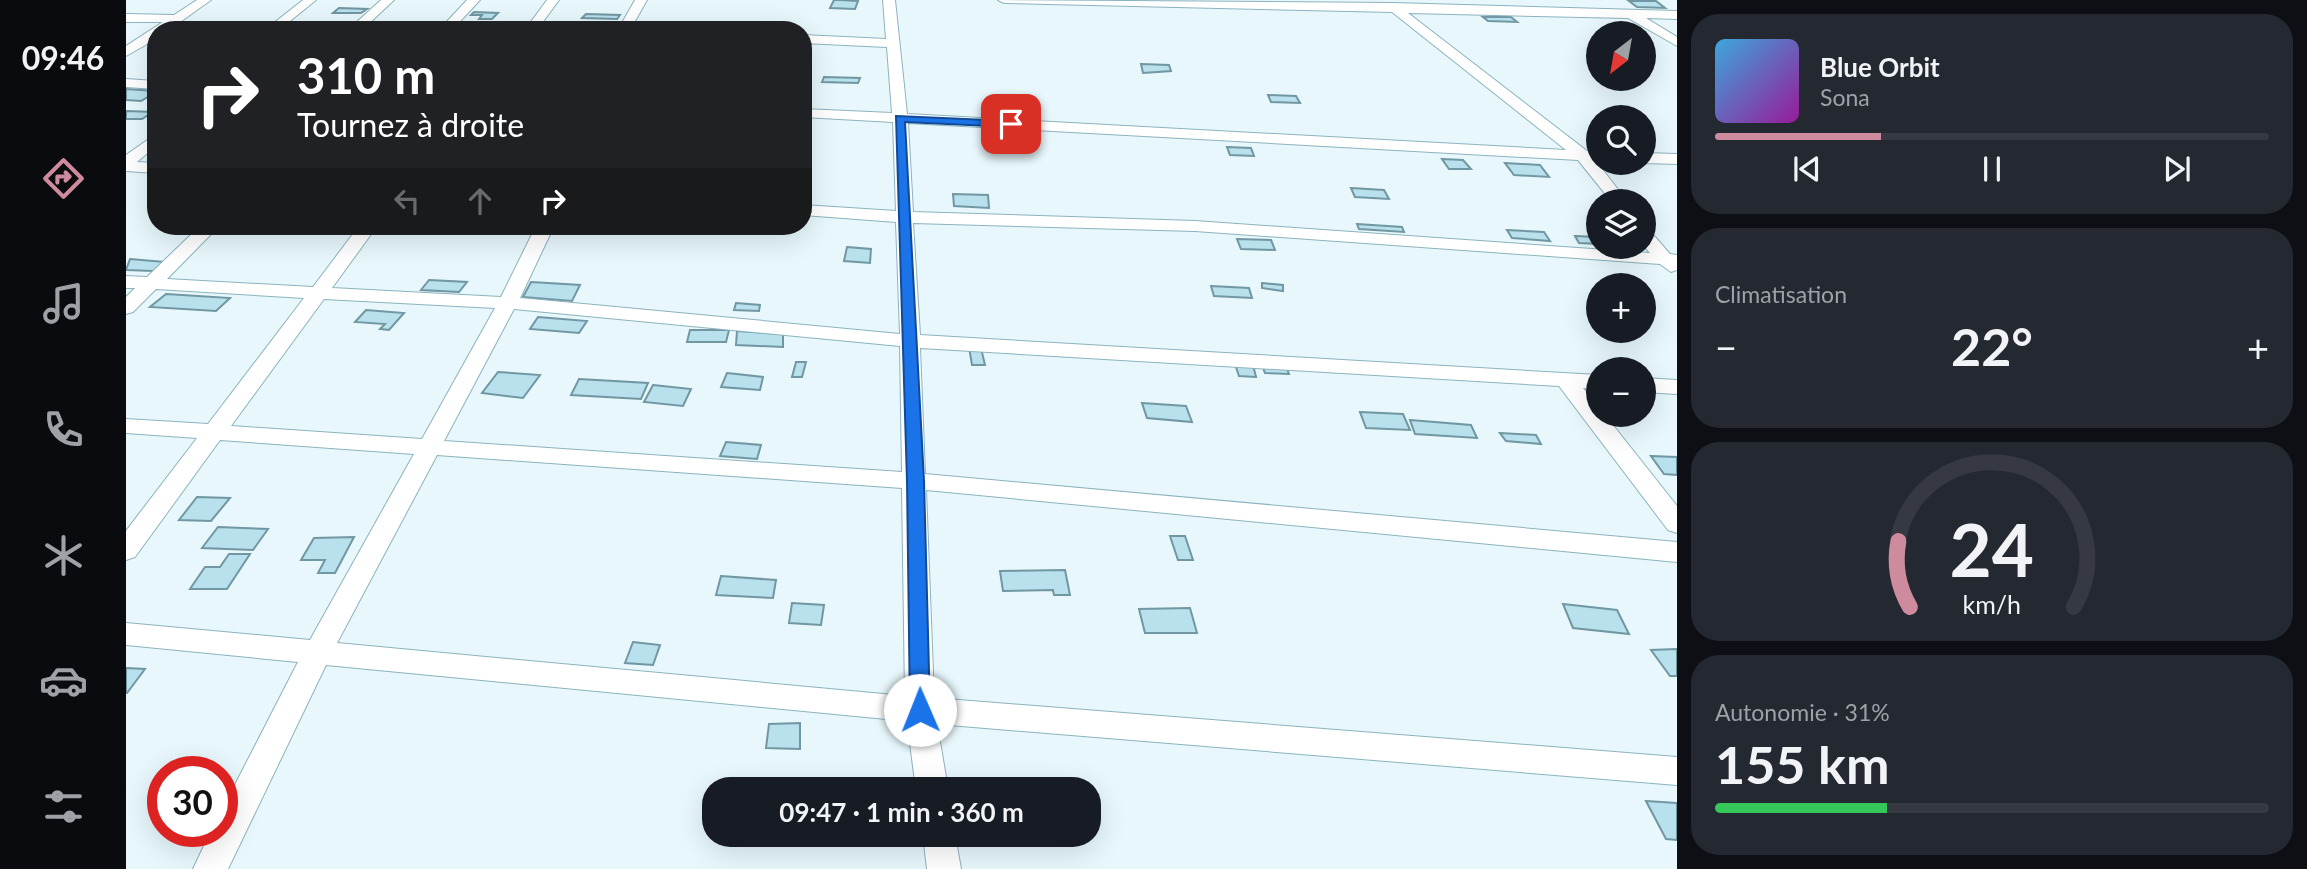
<!DOCTYPE html>
<html lang="fr">
<head>
<meta charset="utf-8">
<style>
	:root { --surface:#171b24; --page:#242831; --text:#f1f3f6; --muted:#9ea1a6; --line:#363941; --accent:#cf8b9e }
	body { margin:0; font-family:Lato,sans-serif; background:var(--page); color:var(--text); height:100vh; display:flex; flex-direction:column; font-size:26px; white-space:nowrap }
	* { box-sizing:border-box; margin:0 }
	p { font-size:23px; color:var(--muted) }
	.icon { flex:none; width:38px; height:38px; fill:none; stroke:currentColor; stroke-width:2; stroke-linecap:round; stroke-linejoin:round }
	.map { position:relative; flex:1; overflow:hidden }
	.sheet { display:flex; flex-direction:column; gap:14px; padding:14px; background:#0d0f14; width:630px }
	.sheet>* { flex:none }
	.hud { position:absolute; left:21px; top:21px; width:665px; height:214px; border-radius:28px; box-shadow:0 7px 28px #0002; background:#202124; color:#fff; overflow:hidden }
	.needle { width:46px; rotate:211deg }
	.tools { position:absolute; left:1460px; top:21px; display:grid; gap:14px }
	.tools a { display:grid; place-items:center; width:70px; height:70px; border-radius:50%; background:var(--surface); box-shadow:0 7px 28px #0002; font-size:35px }
	.speed { position:absolute; left:21px; top:756px; display:flex; gap:14px; font-size:35px; font-weight:700; text-align:center }
	.speed>* { display:grid; place-content:center; width:91px; height:91px; border-radius:50%; background:var(--surface); box-shadow:0 7px 28px #0002; line-height:1 }
	.speed .limit { border:10px solid #d22; background:#fff; color:#111 }
	.pin { position:absolute; display:grid; place-items:center; width:60px; height:60px; color:#fff; margin:-30px; border-radius:14px; box-shadow:0 4px 10px #0006 }
	.me { position:absolute; width:77px; margin:-38px; rotate:359deg; stroke-linejoin:round; filter:drop-shadow(0 0 5px #0008) }
	.turn { display:flex; align-items:center; gap:24px; height:147px; padding:0 35px; font-size:32px }
	.turn .icon { width:91px; height:91px; stroke-width:2.5 }
	.turn b { display:block; font-size:49px; line-height:60px }
	.lanes { display:flex; align-items:center; height:66px; padding:0 35px; background:#0003; justify-content:center; gap:35px; direction:ltr }
	.lanes .off { opacity:.35 }
	.big { font-size:52px; font-weight:700; line-height:1.1 }
	.sheet .tile { flex:1; display:flex; flex-direction:column; justify-content:center; gap:10px; min-width:0; padding:0 24px; border-radius:28px; background:var(--page) }
	.sheet .dial { align-items:center; gap:0 }
	.dial svg { height:182px; overflow:visible; fill:none; stroke:var(--line); stroke-width:7; stroke-linecap:round; text-anchor:middle }
	.dial text { fill:var(--text); stroke:none }
	.song { display:flex; align-items:center; gap:21px }
	.cover { width:84px; height:84px; border-radius:10px; background:linear-gradient(135deg,hsl(200 70% 55%),hsl(300 70% 35%)) }
	.played { height:7px; border-radius:4px; background:linear-gradient(90deg,var(--accent) 30%,var(--line) 30%) }
	.keys { display:flex; justify-content:space-around; direction:ltr }
	.heat { display:flex; justify-content:space-between; align-items:center; font-size:38px; direction:ltr }
	.charge { height:10px; border-radius:5px; background:linear-gradient(90deg,#34c759 31%,var(--line) 0) }
	.trip { position:absolute; left:576px; top:777px; width:399px; height:70px; border-radius:28px; background:var(--surface); box-shadow:0 7px 28px #0002; font-weight:700; line-height:70px; text-align:center }
	main { display:flex; flex:1; min-height:0 }
	.tab-bar { display:flex; flex-direction:column; width:126px; justify-content:space-around; align-items:center; background:#090b0e; color:var(--muted) }
	.tab-bar .icon { width:49px; height:49px }
	.tab-bar .active { color:var(--accent) }
	.tab-bar b { font-size:32px; color:var(--text) }
	.map>svg:first-child { display:block }
	.building { fill:#b9e1ed; stroke:#7197a2; stroke-width:2 }
	.lines { fill:none; stroke-linecap:round; stroke-linejoin:round }
	.minor-casing { stroke:#8cb3be; stroke-width:2 }
	.minor { fill:#fff; fill-rule:evenodd }
	.route { fill:#1a73e8; stroke:#114b97; stroke-width:2 }
</style>
</head>
<body>
<main>
<nav class="tab-bar">
<b>09:46</b>
<svg class="icon active" aria-label="directions" viewBox="0 0 24 24"><path d="M12 3l9 9-9 9-9-9zM9 14v-3h6M13 9l2 2-2 2"/></svg>
<svg class="icon" aria-label="music" viewBox="0 0 24 24"><path d="M9 18V5l10-2v13"/><circle cx="6" cy="18" r="3"/><circle cx="16" cy="16" r="3"/></svg>
<svg class="icon" aria-label="phone" viewBox="0 0 24 24"><path d="M5 4h4l2 5-3 2q2 4 5 5l2-3 5 2v4C11 20 4 13 5 4z"/></svg>
<svg class="icon" aria-label="climate" viewBox="0 0 24 24"><path d="M12 3v18M4 7l16 10M4 17L20 7"/></svg>
<svg class="icon" aria-label="car" viewBox="0 0 24 24"><path d="M5 17H2v-5l4-1 3-4h7l3 4 3 1v5h-3M9 17h6M6 11h13"/><circle cx="7" cy="17" r="2"/><circle cx="17" cy="17" r="2"/></svg>
<svg class="icon" aria-label="filters" viewBox="0 0 24 24"><path d="M4 7h16M4 17h16"/><circle cx="9" cy="7" r="2"/><circle cx="15" cy="17" r="2"/></svg>
</nav>
<div class="map">
<svg width="1551" height="869" viewBox="0 0 1551 869">
	<rect width="100%" height="100%" fill="#e7f7fc"/>
	<!-- building -->
	<path class="building" d="M708 0H714L732 1 729 9 704 8Z
		M1503 1H1530L1539 8 1511 7Z
		M213 8 241 9 235 13H207Z
		M348 12 372 13 366 19H353L356 15H345Z
		M460 14 494 15 491 19 456 18Z
		M1357 17H1385L1391 22 1362 21Z
		M1015 64 1043 65 1045 71 1017 73Z
		M698 77 734 78 732 83 696 82Z
		M0 89 30 91V92L15 101 0 100Z
		M1142 95 1170 96 1174 103 1145 102Z
		M0 112 1 111 27 112 16 119H0Z
		M1101 147 1125 148 1128 156 1104 155Z
		M1316 159 1337 160 1345 169H1323Z
		M1379 163 1414 165 1423 177 1388 175Z
		M1225 188 1258 190 1263 199 1229 197Z
		M827 194 862 195 863 208 828 206Z
		M1231 224 1276 227 1278 232 1233 229Z
		M1381 230 1418 232 1424 241 1386 238Z
		M1449 236 1472 237V244L1453 243Z
		M1111 239 1145 240 1149 250 1115 249Z
		M721 247 745 249 744 263 718 261Z
		M4 259 39 262 27 271 0 270Z
		M303 280 341 282 333 292 295 290Z
		M405 282 454 285 446 301 397 297Z
		M1136 283 1157 285V291L1136 288Z
		M1085 286 1123 288 1126 298 1088 296Z
		M40 294 104 298 90 311 24 307Z
		M610 303 634 305 633 311 608 310Z
		M240 310 278 313 263 330 254 329 259 324 229 322Z
		M412 317 461 321 453 333 404 329Z
		M564 330H603L600 342H561Z
		M611 331 657 334V347L610 345Z
		M843 347 855 348 859 365H846Z
		M670 362H680L676 377H666Z
		M1109 364 1127 365 1130 377 1113 376Z
		M1136 365 1160 366 1163 374 1139 373Z
		M372 372 414 375 397 398 356 393Z
		M601 373 637 377 634 390 595 387Z
		M453 379 522 383 515 399 445 395Z
		M527 385 565 389 557 406 518 402Z
		M1016 403 1060 406 1066 422 1021 418Z
		M1234 412 1277 414 1284 430 1240 428Z
		M1284 420 1345 425 1351 438 1289 434Z
		M1374 433 1410 435 1415 444 1380 441Z
		M600 442 635 445 631 459 594 456Z
		M1525 456 1551 457V475L1538 474Z
		M71 497 104 498 85 521 53 520Z
		M92 527 142 529 127 550 76 548Z
		M1044 536H1059L1067 560H1052Z
		M228 537 209 573H192L199 560H175L188 538Z
		M103 554H124L101 589H64L79 567H94Z
		M939 570 944 595H928L927 590 877 591 874 571Z
		M595 576 650 580 647 598 590 595Z
		M666 603 698 605 695 625 663 623Z
		M1437 604 1491 610 1503 634 1447 628Z
		M1064 608 1071 633H1019L1013 609Z
		M507 642 534 645 527 665 499 663Z
		M1551 649V676H1544L1525 650Z
		M0 668 19 669 1 693H0Z
		M674 723V749L640 748 643 724Z
		M1520 801 1551 803V840L1540 839Z"/>
	<g class="lines">
		<defs>
			<path id="minor" d="M71 0H85L43 30H30V39L0 56V46L37 22H0V14L48 15Z
				M177 0H190L153 30H139Z
				M255 0H268L236 30H222Z
				M341 0H354L326 30H313Z
				M421 0H433L411 30H399Z
				M509 0H521L504 30H492Z
				M757 0H769L781 114 1440 150 1266 12 878 3 872 0 1267 3 1551 11V19L1520 18 1551 37V46L1502 18 1282 13 1461 151H1472L1470 161 1501 201H1485L1452 160 782 123 787 212 1069 221 1524 253 1517 245V229L1523 230 1544 254 1551 255V270L1545 272 1534 264 1069 231 787 223 794 335 1472 375V389L1457 388 1472 406V415H1479L1551 506V533L1542 530 1433 386 794 348 799 474 1551 542V562L800 490 808 698 1551 757V785L811 724 822 789H790L781 721 200 665 102 869H67L85 831H96V810L172 662 0 645V623L184 640 288 454 94 440 9 557 0 560V531L71 438 0 433V419L82 424 178 298 30 289 7 312 0 314V297L9 288H0V276L21 277 74 226H93L41 279 187 287 233 226H251L206 288 375 297 410 226H428L394 298 774 334 770 222 677 215V205L770 211 767 122 677 117V109L766 113 761 47 677 43V35L760 39ZM198 299 369 308 296 439 105 426ZM388 309 774 346 776 472 318 441ZM311 455 776 488 779 696 211 643Z
				M0 79 30 81V89L0 87Z
				M30 134V146L11 162 30 163V173L0 171V155Z
				M1517 153 1551 154V164L1517 163Z
				M1517 378 1551 380V394L1517 392Z
				M797 835H829L835 869H801Z"/>
		</defs>
		<!-- minor casing -->
		<use href="#minor" class="minor-casing"/>
		<!-- minor -->
		<use href="#minor" class="minor"/>
	</g>
	<!-- route -->
	<path class="route" d="M770 116 885 121 890 124 885 127 779 122 798 481 804 710 801 717 794 719 787 717 784 710 781 481Z"/>
</svg>
<div class="tools">
<a><svg class="needle" viewBox="-14 -14 28 28"><path d="M0-13l5 13h-10z" fill="#e53935"/><path d="M0 13l5-13h-10z" fill="#9ea1a6"/></svg></a>
<a><svg class="icon" aria-label="search" viewBox="0 0 24 24"><circle cx="10" cy="10" r="6"/><path d="M15 15l6 6"/></svg></a>
<a><svg class="icon" aria-label="layers" viewBox="0 0 24 24"><path d="M12 4l9 5-9 5-9-5zM3 14l9 5 9-5"/></svg></a>
<a>+</a>
<a>−</a>
</div>
<div class="speed"><div class="limit">30</div></div>
<div class="pin" style="left:885px;top:124px;background:#d93025"><svg class="icon" aria-label="arrive" viewBox="0 0 24 24"><path d="M6 21V4h12l-3 4 3 4H6"/></svg></div>
<svg class="me" style="left:794px;top:710px" viewBox="-20 -20 40 40"><circle r="19" fill="#fff"/><path d="M0-13L10 11 0 6-10 11z" fill="#1a73e8"/></svg>
<div class="trip">09:47 · 1 min · 360 m</div>
<div class="hud">
<div class="turn"><svg class="icon" aria-label="right" viewBox="0 0 24 24"><path d="M7 20v-9h11M14 6l5 5-5 5"/></svg><div><b>310 m</b>Tournez à droite</div></div>
<div class="lanes"><svg class="icon off" aria-label="left" viewBox="0 0 24 24"><path d="M17 20v-9H6M10 6l-5 5 5 5"/></svg><svg class="icon off" aria-label="ahead" viewBox="0 0 24 24"><path d="M12 20V5M6 11l6-6 6 6"/></svg><svg class="icon" aria-label="right" viewBox="0 0 24 24"><path d="M7 20v-9h11M14 6l5 5-5 5"/></svg></div>
</div>
</div>
<section class="sheet">
<div class="tile">
<div class="song"><i class="cover"></i><div><b>Blue Orbit</b><p>Sona</p></div></div>
<div class="played"></div>
<div class="keys"><svg class="icon" aria-label="previous" viewBox="0 0 24 24"><path d="M18 5L8 12l10 7zM5 5v14"/></svg><svg class="icon" aria-label="pause" viewBox="0 0 24 24"><path d="M8 5v14M16 5v14"/></svg><svg class="icon" aria-label="next" viewBox="0 0 24 24"><path d="M6 5l10 7-10 7zM19 5v14"/></svg></div>
</div>
<div class="tile"><p>Climatisation</p>
<div class="heat"><a>−</a><b class="big">22°</b><a>+</a></div>
</div>
<div class="tile dial"><svg viewBox="0 0 100 80">
<path d="M14 69A42 42 0 1 1 86 69"/>
<path d="M14 69A42 42 0 0 1 9 40" stroke="#cf8b9e"/>
<text x="50" y="56" font-size="32" font-weight="700">24</text>
<text x="50" y="72" font-size="11">km/h</text>
</svg></div>
<div class="tile"><p>Autonomie · 31%</p><b class="big">155 km</b><div class="charge"></div></div>
</section>
</main>
</body>
</html>
